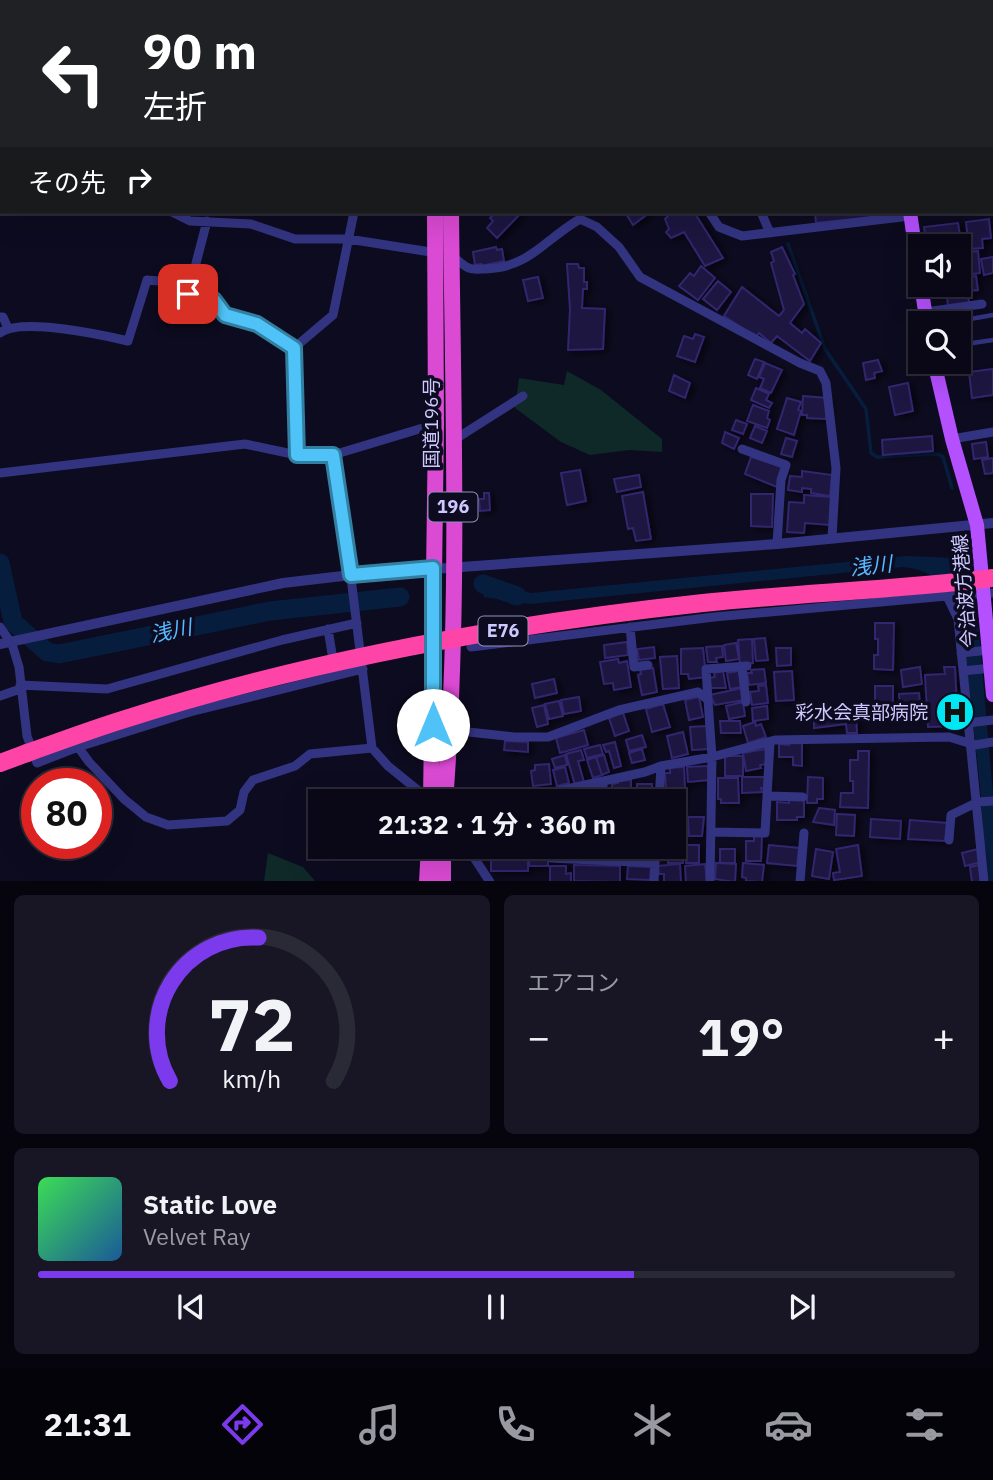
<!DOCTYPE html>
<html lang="ja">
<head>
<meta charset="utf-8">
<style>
	:root { --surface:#0a0817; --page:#181624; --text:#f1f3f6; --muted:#999aa1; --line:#2a2936; --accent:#7c3aed }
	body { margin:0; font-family:"IBM Plex Sans","Noto Sans JP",sans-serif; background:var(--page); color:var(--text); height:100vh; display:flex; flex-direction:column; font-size:26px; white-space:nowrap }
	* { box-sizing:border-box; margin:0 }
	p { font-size:23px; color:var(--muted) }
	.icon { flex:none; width:38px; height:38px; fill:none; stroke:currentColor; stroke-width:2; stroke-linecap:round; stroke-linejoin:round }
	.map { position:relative; height:881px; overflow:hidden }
	.details { display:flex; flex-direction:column; gap:14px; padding:14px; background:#06040d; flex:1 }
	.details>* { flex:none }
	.guide { position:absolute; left:0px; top:0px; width:994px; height:214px; box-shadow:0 7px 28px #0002,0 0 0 2px var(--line); background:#202124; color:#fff; overflow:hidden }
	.buttons { position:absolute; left:908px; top:234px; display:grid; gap:14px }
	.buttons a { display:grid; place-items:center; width:63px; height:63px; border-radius:0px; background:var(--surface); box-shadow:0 7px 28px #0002,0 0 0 2px var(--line); font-size:35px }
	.speed { position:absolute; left:21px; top:768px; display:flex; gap:14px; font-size:35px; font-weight:700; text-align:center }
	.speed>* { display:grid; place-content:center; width:91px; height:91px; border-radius:50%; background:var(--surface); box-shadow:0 7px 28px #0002,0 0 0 2px var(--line); line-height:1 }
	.speed .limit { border:10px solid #d22; background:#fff; color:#111 }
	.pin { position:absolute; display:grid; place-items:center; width:60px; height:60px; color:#fff; margin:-30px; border-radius:14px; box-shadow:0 4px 10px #0006 }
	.me { position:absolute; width:77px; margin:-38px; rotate:0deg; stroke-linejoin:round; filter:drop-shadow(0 0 5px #0008) }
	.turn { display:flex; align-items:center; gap:24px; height:147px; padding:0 28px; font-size:32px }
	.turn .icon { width:91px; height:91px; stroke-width:2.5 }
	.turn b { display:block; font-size:49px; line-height:60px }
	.then { display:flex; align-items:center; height:66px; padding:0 28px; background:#0003; gap:14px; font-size:26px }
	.big { font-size:52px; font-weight:700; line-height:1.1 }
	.details .card { flex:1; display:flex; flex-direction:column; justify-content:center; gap:10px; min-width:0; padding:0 24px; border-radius:10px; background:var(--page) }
	.details .dial { align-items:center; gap:0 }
	.dial svg { height:182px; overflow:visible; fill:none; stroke:var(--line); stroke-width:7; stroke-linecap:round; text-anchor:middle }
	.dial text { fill:var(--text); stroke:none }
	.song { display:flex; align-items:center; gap:21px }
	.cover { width:84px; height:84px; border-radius:10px; background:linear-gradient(135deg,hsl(130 70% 55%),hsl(210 70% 35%)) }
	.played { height:7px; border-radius:4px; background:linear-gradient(90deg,var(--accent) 65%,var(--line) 65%) }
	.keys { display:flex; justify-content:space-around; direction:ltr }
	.heat { display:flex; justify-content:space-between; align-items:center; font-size:38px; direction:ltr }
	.details .tiles { flex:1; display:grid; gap:14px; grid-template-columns:1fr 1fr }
	.card:last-child { grid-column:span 2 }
	.trip { position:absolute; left:308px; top:789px; width:378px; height:70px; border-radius:0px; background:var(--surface); box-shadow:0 7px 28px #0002,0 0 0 2px var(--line); font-weight:700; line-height:70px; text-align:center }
	.tabs { display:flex; height:112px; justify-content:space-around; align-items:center; background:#040309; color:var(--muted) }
	.tabs .icon { width:49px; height:49px }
	.tabs .on { color:var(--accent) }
	.tabs b { font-size:32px; color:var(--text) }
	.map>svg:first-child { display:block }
	.green { fill:#0e2927 }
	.water { fill:#061d3d }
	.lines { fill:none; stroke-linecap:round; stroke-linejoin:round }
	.stream { stroke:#061d3d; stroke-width:3.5 }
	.river { stroke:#061d3d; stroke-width:19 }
	.building { fill:#1d1641; stroke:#31266e; stroke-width:2; filter:url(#shadow) }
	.service { stroke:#333481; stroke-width:4.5 }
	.minor { stroke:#333481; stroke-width:9 }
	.tertiary { stroke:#333481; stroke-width:10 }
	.primary { stroke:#b550ff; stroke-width:14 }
	.trunk { stroke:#da4ad3; stroke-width:16 }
	.motorway { stroke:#ff44a7; stroke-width:18 }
	.motorway-bridge { stroke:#ff44a7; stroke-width:18 }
	.route-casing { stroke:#337fa1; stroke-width:18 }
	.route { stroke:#4fc3f7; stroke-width:12 }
	.labels { text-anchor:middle; stroke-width:7; stroke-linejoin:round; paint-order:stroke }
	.shield { fill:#0d0b1f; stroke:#9390bc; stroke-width:2 }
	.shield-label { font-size:18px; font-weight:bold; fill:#ccc9ff }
	.street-label { font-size:19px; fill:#ccc9ff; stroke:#0d0b1f }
	.poi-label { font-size:19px; fill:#ccc9ff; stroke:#0d0b1f; text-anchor:end }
	.water-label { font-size:21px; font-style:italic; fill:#57b9ff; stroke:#0d0b1f }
</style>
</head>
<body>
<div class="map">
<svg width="993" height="882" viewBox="0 0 993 882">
	<defs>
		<filter id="shadow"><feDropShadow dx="4" dy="2" stdDeviation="3.5" flood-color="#0009"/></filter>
	</defs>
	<rect width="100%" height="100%" fill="#0d0b1f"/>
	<!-- green -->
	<path class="green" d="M567 371 601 390 662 439V452L629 450 590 455 561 442 515 408 519 378 564 385Z
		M268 853 303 867 315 881H264Z"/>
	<!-- water -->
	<path class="water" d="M907 556 957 558 973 564 993 794V881H986L981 796 963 629C951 593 944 572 903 567L530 604 484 597 483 591 503 586 531 593Z"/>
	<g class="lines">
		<!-- stream -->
		<path class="stream" d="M788 244 825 349 866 409 871 453 877 457 938 454 943 457 952 488"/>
		<!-- river -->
		<path class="river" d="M0 563 13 622 47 652 59 654 270 611 400 597
			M483 584 517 596"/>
	</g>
	<!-- building -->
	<path class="building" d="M490 212H522L497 238 487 228 493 221 490 218 493 215Z
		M625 212H649V213L633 225Z
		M672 212H694L723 258 705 266 684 232 671 238 666 232 669 229 665 219Z
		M815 212H885L886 216 816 223Z
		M989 219 991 238 982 239 983 248 969 249 966 222Z
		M958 223 960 236H965L967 252 978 251 980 273 959 276V247H942L941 237 926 239 924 227Z
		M496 247 497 250 502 249 504 261 481 266V264L475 265 473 252Z
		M782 247 795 274 793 275 804 304 790 323 802 333 805 329 821 343 810 361 777 336 771 343 759 333 756 337 724 316 742 287 779 316 784 310 771 263 774 261 771 252Z
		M993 257V273L984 275 981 259Z
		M567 264H578L579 268H584V282H587V289H583L582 308 605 309 603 349 568 350 570 309Z
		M701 266 715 278 698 300 679 286 690 273 694 276Z
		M976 276 978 290 968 291 969 304 948 306 946 287 962 285 961 278Z
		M538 277 543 298 528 301 523 280Z
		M718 281 731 292 717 310 703 299Z
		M695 334 704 337 695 362 677 356 684 336 693 339Z
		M755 359 764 362 757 379 748 375Z
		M878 360 882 371 874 373 875 378 866 380 863 363Z
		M765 363 782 370 771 393 760 388 764 379 759 377Z
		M993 369V395L972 398 969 372Z
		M674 375 690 383 685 398 669 391Z
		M908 383 913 411 895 415 889 387Z
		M756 388 769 394 766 400 772 403 769 408 751 400Z
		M803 396 827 398 826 419 807 418V415H802Z
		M787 398 801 402 798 410 801 411 794 435 777 429Z
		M753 405 769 411 767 418 770 420 767 428 747 421Z
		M736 420 747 424 743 434 732 430Z
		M755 426 767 431 762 443 750 438Z
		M725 432 739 438 734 449 722 443Z
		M932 436 933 451 883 455 882 440Z
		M786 438 797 441 792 457 781 454Z
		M986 442 988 457 974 459 972 444Z
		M751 457 783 467 777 487 745 474Z
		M993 458V473L985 474 982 460Z
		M580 470 586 501 567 505 561 473Z
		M802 471 832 475 830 496 811 493V489L802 488V492L788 490 790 476 802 477Z
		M639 475 641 487 617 492 614 479Z
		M643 492 651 539 636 541 633 528 628 529 622 496Z
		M484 493H489L490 510 480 511 479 499H484Z
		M751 494H773L772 527 751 526Z
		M804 495 832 497 830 525 805 523 804 533 787 532 789 502 804 503Z
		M875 623H894L893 670 874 669V655H878V639H875Z
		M765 638 768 660 756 661 754 639Z
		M752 639 753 663 740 664 738 640Z
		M627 642 628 655 605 658 604 645Z
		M736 643 739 659 726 661 724 645Z
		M722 646 723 657 716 658 717 662H708L706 647Z
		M654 647 655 658 639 660 637 649Z
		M703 648 706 677 689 679 688 674H681V649Z
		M776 648H791V665L777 666Z
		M677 656 679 688 663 689 660 657Z
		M618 659 619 663 627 661 631 687 614 690 613 683 604 684 600 662Z
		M920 667 922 684 903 687 901 670Z
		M944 667H955L958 726 928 727 925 675 945 674Z
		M653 668 657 692 642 695 638 675 641 674 640 670Z
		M764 669 766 683 749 685 747 673H752L751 670Z
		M723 671 726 688H711L709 678 715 677 714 673Z
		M739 671 742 687 730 689 727 673Z
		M792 671 794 700 776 701 774 672Z
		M554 679 557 693 535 698 532 684Z
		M766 685 768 703 752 705 750 692 759 691 758 686Z
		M875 686H893V719H881V713H875Z
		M742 688 744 700 715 705 710 695Z
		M919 693 921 716 901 717 899 694Z
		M579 697 581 711 564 714 561 700Z
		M699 697 703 717 689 720 685 700Z
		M559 701 563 716 549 719 545 704Z
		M743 702 745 716 729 719 726 706Z
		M663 704 670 727 652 732 646 709Z
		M544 705 548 724 537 727 532 708Z
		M767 706 768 719 753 721 752 708Z
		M814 710H830L831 713H856L857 733H847L846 724 814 728Z
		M623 713 629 731 615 736 609 718Z
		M720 721H740L741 733H721Z
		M755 722 756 726 761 724 766 737 748 743 743 726Z
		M707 726 709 749 692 750 690 727Z
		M584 730 588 745 560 753 556 738Z
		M683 732 688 754 672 758 667 736Z
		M642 735 646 747 629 751 626 740Z
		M505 741 528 742V752L504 750Z
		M615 742 621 766 614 768 609 751 606 752 603 745Z
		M789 743H802V766L793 765V757H779V744L789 745Z
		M600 745 603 754 587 758 584 749Z
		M642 749 645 760 632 763 629 753Z
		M765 749 767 764 760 765 761 768 746 771 743 753Z
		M581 750 584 760 578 761 584 782 575 785 566 754Z
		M858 751H869L868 808 840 807 841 793H853V781H850V760H858Z
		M565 755 567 765 555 768 552 759Z
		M604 755 609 772 602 775 596 757Z
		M725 756H743V776H725Z
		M596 757 602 775 593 778 587 760Z
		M549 764 551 784 533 786 531 771 535 770V765Z
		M708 766 709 780 688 782 687 767Z
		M565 767 569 783 557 786 553 770Z
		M684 767 685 789 666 790 665 773H670V768Z
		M742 777H766V788H761L762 792 742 793Z
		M808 777 823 778V799H817V803H807Z
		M718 778H738L739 803H721V799H718Z
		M631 780V790L612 792V784L618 783V781Z
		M637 784H652V802L637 801Z
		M588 786 601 787V802H588Z
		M610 793 629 794V802H610Z
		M664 793H682V804L664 802Z
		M789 800H804V817H797V820H777V802L789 803Z
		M819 808 835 810 834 825 813 822Z
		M837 814 855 815 854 836 836 835Z
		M688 817H704L702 836H689Z
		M871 819 901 821 900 839 870 837Z
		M910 820 947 823 945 841 908 839Z
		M754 835H762L761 861H746V841H754Z
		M683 840V863H668V847H674V841Z
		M686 845H699V863H686Z
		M769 845 799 848 797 866 767 863Z
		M858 845 862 876 834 880 833 873 840 872 836 849Z
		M491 847H528V871H491Z
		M530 847H548V866H529V858H536V856H530Z
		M635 847H649L648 858 634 857Z
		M720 849H735V863H720Z
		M816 849 833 852 829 879 812 876Z
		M978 849 981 862 965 866 962 853Z
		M716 863 736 864 735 882 715 879Z
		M743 863 764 865 762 882 746 881V878L742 877Z
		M680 864 681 882H664V874H659L658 866Z
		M705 864 707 882H686L685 866Z
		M574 865 620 866V882L574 881Z
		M979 865 982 882H972L970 867Z
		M550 866H566V874L571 873V882H550Z
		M628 866 651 867 650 880 627 879Z"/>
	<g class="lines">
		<!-- service -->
		<path class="service" d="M942 324 993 315
			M959 345 993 340"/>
		<!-- minor -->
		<path class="minor" d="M35 0 46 2
			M111 0V2
			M305 0 307 2
			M28 2V0
			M263 2 265 0
			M539 2 541 0
			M992 147H993
			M0 204 2 203
			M172 212 190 221 251 224 295 239H348L437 253
			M709 212 719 227 742 236 910 216
			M761 212 770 233
			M207 221 188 294 197 300H214L224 315 257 324 294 348
			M451 255C457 259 463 266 469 268 473 270 480 269 485 269 529 268 545 239 580 219L597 227 619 247 640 277 800 363 820 371 826 383 836 468 832 538
			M926 312 982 304
			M0 317H3L8 328
			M0 333C20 317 103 335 128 341L147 280 159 281 188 294
			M294 348 333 315 354 212
			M294 348 297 455
			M952 439 993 432
			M454 440 523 396
			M742 449 786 465 781 480 777 544
			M333 455 436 424
			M0 473 245 444 297 455H333L341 497 372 748 388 766 430 800
			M947 596 993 593
			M0 627 12 644 19 667 27 736 37 763 78 747 89 762 124 799 146 817 168 825 227 821 240 810 244 792 253 780 295 766 310 754 372 748
			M630 627 634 667 648 665
			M328 629 334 666
			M471 647 714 617 947 596 958 619 984 882
			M961 653 989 650
			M742 667 746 702
			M963 671 991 668
			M20 685 107 689 282 640 357 623
			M0 696 20 689
			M708 700 706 669 747 666
			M968 723 993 720
			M450 730 514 737H548L619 710 698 692 708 700 712 757 710 882
			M78 747 190 712 363 669
			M767 796 803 797
			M478 802 553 792
			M553 802V792L645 772 661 766 712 757 775 740 949 737 975 745 993 742
			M603 802V781
			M659 802 661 766
			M711 832 765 833 770 742
			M949 840 951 815 978 802 993 801
			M467 847 490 882
			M552 847 551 858 655 863 654 882
			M655 863 656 847
			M800 882 804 833"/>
		<!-- tertiary -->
		<path class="tertiary" d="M0 644 283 583 351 575 777 544 993 523"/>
		<!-- primary -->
		<path class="primary" d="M890 0V2
			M910 212 920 281
			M921 285 927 324
			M934 362 952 439 977 525 993 695"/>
		<!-- trunk -->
		<path class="trunk" d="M435 0V2
			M449 2V0
			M431 802 436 424 435 212
			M445 802C460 606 453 408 451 212
			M427 882 429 847
			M443 882V847"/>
		<!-- motorway -->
		<path class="motorway" d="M0 763 27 753"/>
		<!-- motorway-bridge -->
		<path class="motorway-bridge" d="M27 753C58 742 90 730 122 720 310 660 507 624 703 603 799 593 897 590 993 578"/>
	</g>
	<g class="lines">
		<defs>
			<path id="route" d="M188 294 197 300H214L225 315 257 324 294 348 297 455H333L351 575 433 568V725"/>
		</defs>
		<!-- route casing -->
		<use href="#route" class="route-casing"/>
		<!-- route -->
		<use href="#route" class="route"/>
	</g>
	<!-- icons -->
	<defs>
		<symbol id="hospital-disc" viewBox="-11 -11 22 22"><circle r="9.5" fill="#00e7f4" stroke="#0d0b1f"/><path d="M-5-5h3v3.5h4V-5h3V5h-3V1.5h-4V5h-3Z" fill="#111"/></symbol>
	</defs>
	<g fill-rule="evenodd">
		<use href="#hospital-disc" x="933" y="690" width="44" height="44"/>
	</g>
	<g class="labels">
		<!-- shield labels -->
		<g class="shield">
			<rect x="428.5" y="492.5" width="49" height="29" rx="5"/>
			<rect x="478.5" y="616.5" width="49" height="29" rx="5"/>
		</g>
		<g class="shield-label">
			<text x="453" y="513">196</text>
			<text x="503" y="637">E76</text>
		</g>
		<!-- street labels -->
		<g class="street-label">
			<text transform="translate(431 423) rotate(-90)" y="7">国道196号</text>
			<text transform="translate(964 591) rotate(-95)" y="7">今治波方港線</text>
		</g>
		<!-- poi labels -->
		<g class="poi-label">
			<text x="928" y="719">彩水会真部病院</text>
		</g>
		<!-- water labels -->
		<g class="water-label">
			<text transform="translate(871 566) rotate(-6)" y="7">浅川</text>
			<text transform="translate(171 631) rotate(-11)" y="7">浅川</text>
		</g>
	</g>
</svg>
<div class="buttons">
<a><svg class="icon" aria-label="sound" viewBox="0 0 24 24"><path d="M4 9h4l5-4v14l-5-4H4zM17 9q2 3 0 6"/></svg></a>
<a><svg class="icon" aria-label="search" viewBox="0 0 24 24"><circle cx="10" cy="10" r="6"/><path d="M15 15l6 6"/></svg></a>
</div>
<div class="speed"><div class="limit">80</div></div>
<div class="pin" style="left:188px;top:294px;background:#d93025"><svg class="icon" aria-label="arrive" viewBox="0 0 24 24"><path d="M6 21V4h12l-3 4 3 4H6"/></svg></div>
<svg class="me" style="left:433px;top:725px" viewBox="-20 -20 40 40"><circle r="19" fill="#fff"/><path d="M0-13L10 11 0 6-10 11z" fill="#4fc3f7"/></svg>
<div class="trip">21:32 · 1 分 · 360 m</div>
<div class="guide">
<div class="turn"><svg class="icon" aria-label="left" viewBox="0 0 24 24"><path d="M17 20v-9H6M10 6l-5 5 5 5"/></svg><div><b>90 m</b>左折</div></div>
<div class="then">その先<svg class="icon" aria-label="right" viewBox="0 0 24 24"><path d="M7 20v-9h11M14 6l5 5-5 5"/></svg></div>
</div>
</div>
<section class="details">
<div class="tiles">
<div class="card dial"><svg viewBox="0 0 100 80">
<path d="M14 69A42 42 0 1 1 86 69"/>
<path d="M14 69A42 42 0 0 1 53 6" stroke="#7c3aed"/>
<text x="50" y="56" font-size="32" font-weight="700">72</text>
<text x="50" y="72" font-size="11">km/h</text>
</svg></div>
<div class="card"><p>エアコン</p>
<div class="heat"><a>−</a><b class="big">19°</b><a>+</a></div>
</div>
<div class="card">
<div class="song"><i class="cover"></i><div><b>Static Love</b><p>Velvet Ray</p></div></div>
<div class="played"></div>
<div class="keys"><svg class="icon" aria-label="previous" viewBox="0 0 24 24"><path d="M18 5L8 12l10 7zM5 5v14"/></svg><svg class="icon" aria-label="pause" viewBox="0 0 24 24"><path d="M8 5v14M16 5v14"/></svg><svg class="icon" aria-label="next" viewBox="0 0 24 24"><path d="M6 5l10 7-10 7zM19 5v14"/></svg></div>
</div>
</div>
</section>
<nav class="tabs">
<b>21:31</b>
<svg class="icon on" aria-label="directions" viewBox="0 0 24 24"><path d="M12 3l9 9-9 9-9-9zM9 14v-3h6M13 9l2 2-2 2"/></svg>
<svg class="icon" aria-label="music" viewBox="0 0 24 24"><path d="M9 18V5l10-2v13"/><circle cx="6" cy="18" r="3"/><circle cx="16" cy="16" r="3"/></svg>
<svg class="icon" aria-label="phone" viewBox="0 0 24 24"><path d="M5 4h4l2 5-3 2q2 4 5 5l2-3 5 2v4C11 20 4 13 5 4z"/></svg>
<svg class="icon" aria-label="climate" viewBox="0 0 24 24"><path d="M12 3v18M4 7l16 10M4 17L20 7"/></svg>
<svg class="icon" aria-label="car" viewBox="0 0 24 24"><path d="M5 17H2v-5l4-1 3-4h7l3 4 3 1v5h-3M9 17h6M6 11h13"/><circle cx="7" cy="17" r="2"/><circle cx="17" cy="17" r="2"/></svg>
<svg class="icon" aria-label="filters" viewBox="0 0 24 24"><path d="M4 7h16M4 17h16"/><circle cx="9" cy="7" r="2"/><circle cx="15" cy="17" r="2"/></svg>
</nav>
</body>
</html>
